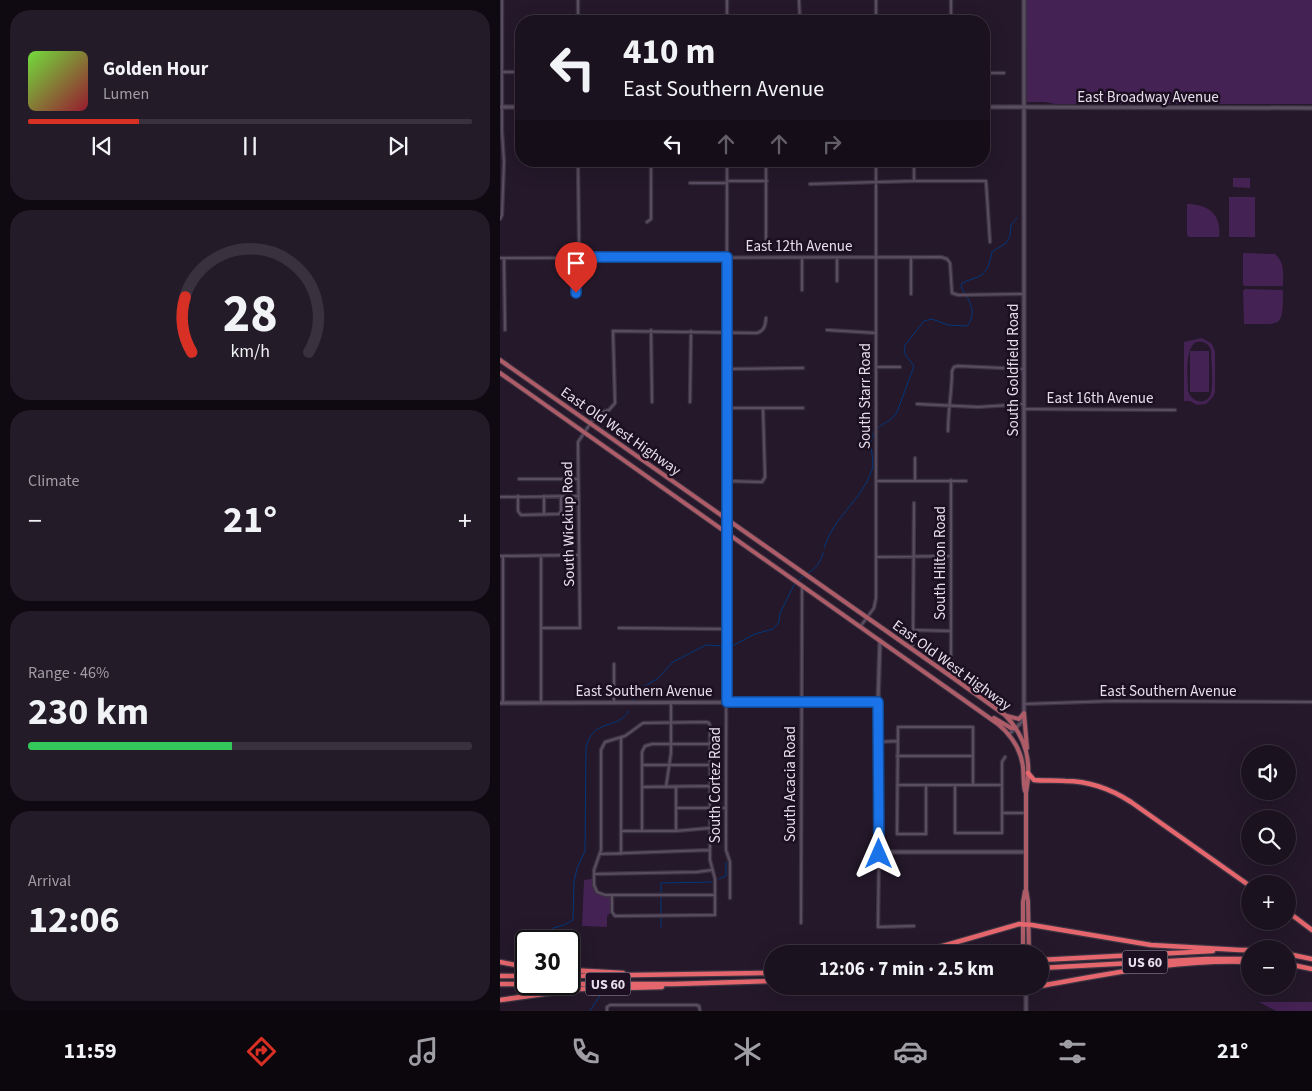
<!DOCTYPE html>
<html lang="en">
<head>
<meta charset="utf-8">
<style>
	:root { --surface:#1b1220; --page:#241b29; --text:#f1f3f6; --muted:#a09ea5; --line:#39323e; --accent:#d93025 }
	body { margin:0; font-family:"Source Sans 3",sans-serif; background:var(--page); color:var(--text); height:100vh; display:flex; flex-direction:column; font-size:19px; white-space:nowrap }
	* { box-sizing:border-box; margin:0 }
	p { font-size:16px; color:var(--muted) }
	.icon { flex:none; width:28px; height:28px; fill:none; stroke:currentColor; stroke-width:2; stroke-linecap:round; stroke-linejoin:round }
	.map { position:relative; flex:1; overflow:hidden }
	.details { display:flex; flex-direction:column; gap:10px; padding:10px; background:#0f0a12; width:500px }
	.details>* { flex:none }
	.top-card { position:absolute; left:15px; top:15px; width:475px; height:152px; border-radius:20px; box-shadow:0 5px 20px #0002,0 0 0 1px var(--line); background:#1b1220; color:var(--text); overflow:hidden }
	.buttons { position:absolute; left:741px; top:745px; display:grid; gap:10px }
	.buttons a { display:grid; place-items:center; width:55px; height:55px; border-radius:50%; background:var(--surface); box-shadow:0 5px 20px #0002,0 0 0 1px var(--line); font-size:25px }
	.speed { position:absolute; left:15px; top:930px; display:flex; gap:10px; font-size:25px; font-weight:700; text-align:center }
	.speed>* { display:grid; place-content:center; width:65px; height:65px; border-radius:50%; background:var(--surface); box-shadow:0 5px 20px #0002,0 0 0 1px var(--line); line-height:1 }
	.speed .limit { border:2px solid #111; border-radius:8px; background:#fff; color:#111 }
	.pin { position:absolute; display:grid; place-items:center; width:42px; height:42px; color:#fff; margin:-51px -21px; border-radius:50% 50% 50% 0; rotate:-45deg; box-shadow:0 0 5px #0007 }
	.pin .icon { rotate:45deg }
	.me { position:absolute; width:55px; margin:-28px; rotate:0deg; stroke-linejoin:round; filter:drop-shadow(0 0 4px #0008) }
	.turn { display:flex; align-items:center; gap:18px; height:105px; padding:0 25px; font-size:22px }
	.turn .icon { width:65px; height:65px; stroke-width:2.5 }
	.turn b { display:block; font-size:35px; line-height:42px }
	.lanes { display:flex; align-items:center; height:48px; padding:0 25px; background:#0003; justify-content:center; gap:25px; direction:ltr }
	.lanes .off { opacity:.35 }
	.big { font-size:38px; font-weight:700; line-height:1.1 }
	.details .card { flex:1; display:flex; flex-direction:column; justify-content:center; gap:8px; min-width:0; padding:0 18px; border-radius:20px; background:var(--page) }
	.details .dial { align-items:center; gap:0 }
	.dial svg { height:130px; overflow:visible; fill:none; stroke:var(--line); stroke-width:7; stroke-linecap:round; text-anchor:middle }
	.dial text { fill:var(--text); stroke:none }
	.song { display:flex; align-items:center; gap:15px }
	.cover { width:60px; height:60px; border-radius:8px; background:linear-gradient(135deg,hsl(100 70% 55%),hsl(350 70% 35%)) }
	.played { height:5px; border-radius:2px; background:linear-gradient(90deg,var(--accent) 25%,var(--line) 25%) }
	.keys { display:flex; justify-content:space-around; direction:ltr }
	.heat { display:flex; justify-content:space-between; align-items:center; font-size:28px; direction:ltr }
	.charge { height:8px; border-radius:4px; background:linear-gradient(90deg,#34c759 46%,var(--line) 0) }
	.trip { position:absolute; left:264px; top:945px; width:285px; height:50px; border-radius:25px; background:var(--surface); box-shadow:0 5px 20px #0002,0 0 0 1px var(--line); font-weight:700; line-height:50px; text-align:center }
	.menu { display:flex; height:80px; justify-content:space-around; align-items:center; background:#0b070d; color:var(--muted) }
	.menu .icon { width:35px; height:35px }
	.menu .on { color:var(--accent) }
	.menu b { font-size:22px; color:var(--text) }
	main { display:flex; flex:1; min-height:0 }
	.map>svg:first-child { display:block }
	.green { fill:#442254; fill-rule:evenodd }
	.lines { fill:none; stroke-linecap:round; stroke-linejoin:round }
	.stream { stroke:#03377c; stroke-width:1 }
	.street-casing { stroke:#3d3443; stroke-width:4.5 }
	.secondary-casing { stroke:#3d3443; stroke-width:5.5 }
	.primary-casing { stroke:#3d3443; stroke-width:6 }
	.highway-casing { stroke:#3d3443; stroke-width:7 }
	.street { stroke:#5a4c61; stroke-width:2 }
	.secondary { stroke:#5a4c61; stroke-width:3 }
	.primary { stroke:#ad5c68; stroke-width:4 }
	.highway { stroke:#e5666c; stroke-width:4.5 }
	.route-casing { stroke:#114b97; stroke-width:12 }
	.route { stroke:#1a73e8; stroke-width:9 }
	.labels { text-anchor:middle; stroke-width:5; stroke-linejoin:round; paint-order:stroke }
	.shield { fill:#1b0f21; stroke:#aaa0ae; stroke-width:1 }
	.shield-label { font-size:14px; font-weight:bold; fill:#e7deeb }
	.street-label { font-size:15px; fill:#e7deeb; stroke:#1b0f21 }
</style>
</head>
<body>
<main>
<section class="details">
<div class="card">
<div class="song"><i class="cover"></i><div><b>Golden Hour</b><p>Lumen</p></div></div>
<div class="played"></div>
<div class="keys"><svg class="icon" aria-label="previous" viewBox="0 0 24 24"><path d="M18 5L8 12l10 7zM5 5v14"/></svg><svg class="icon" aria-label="pause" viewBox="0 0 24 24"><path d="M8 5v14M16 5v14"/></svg><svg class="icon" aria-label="next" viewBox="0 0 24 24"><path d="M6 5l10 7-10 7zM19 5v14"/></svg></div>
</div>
<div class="card dial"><svg viewBox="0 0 100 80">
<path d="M14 69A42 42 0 1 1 86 69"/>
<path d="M14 69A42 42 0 0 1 10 35" stroke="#d93025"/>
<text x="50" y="56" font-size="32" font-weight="700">28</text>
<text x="50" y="72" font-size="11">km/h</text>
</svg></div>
<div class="card"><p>Climate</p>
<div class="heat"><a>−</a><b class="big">21°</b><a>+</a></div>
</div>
<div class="card"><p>Range · 46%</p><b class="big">230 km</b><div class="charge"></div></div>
<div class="card"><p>Arrival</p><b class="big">12:06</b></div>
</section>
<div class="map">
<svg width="812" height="1011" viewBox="0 0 812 1011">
	<rect width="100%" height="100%" fill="#24182a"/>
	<!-- green -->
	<path class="green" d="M526 0H812V104H555L545 102H527Z
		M733 178H750V188L733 187Z
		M729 197H755V237H729Z
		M687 204C708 204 722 214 719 237H689L687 235Z
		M743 253 775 254C785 263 783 273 783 286H744L743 284Z
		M745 289 783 290C783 331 781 323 744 324L743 291Z
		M702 338 712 344 715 351V392L713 397 706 404 697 405 690 401H684V342ZM696 342C704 341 708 343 711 350 711 360 714 388 710 396 704 406 691 401 688 391 688 378 684 350 696 342Z
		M690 351H709V392H690Z
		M91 879H93C93 892 98 895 110 897V913L107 916V927L82 926 84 880Z
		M759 1002H812V1011H776Z"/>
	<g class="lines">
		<!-- stream -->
		<path class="stream" d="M324 548C333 517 363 499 372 470 375 458 368 447 373 435 377 424 391 423 397 412L414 366 404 353 405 345 424 321 432 319 448 325 467 326C478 312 469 300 461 287L462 283C468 280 473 279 478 277 488 273 490 261 492 252L506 243 510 236 511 225 517 218
			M308 573C316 569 321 561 323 553
			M298 581 304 575
			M232 646 255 634 273 629 279 622 280 613 295 583
			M133 700 135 695 143 687 157 679 173 662 206 645 223 646
			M219 879 226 876V862
			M161 893V883L212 882
			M161 897V914
			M161 918V927
			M51 941 53 928 64 925 73 920 74 882 77 868 85 851 86 747C94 717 117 731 129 711
			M90 1011 101 994"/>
		<defs>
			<path id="street" d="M78 0V21
				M299 0 300 21
				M376 0V21
				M451 0V21
				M227 21V0
				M2 72H21
				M484 73H504
				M227 161 226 808V850L230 862V898
				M266 161V239
				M414 161V181
				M227 181H267
				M190 183H227
				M310 184 414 181H486L490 242
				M0 219 2 215 4 162 2 131V0
				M147 222 151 219V161
				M0 258 441 257 447 259 450 263 452 293 458 295 524 294
				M4 258 5 330
				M337 258V281
				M302 290V258
				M76 293V264L79 241 78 161
				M411 294V257
				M151 330 152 402
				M327 330 376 333
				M376 367H400
				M227 369 303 368
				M190 402 191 331
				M417 404 478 407 524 404
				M228 408H303
				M524 409 675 410
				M448 431C448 411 452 391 452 371L454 367 458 366 524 369
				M415 458V481
				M19 479H78
				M227 481 262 482 265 477 263 408
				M376 481H466
				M18 496V511L21 515 59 514 61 511V496
				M44 496V513
				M0 497 77 496
				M0 556 78 555
				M41 556V703
				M376 557 451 556
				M360 627 374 608 376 598V161
				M41 628H80L78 442 94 418 102 412 109 410 115 403 113 331 257 333C265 330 265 326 266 318
				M119 628 227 629
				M413 630 451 631
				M411 649 413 644 414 503
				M449 675 451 672V480
				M3 703V556
				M114 703V664
				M524 704 614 701 812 702
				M121 737V854
				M378 742 397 741
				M397 756H473
				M142 765H209
				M397 785H502
				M426 785V834H397L398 727H473V785
				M455 785V833H502V762L505 757
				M142 787 209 786
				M166 787 171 753V703
				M176 787V831
				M176 808H226
				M502 813H525
				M121 831H176L210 828
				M142 831V752L145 746 152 744H210
				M379 852 378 927 414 926
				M100 854 210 850
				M94 874 197 872 212 870
				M112 895V912L115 916 215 915V879L210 860V726L209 723 206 722 143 723 125 736 105 742 101 750V850L94 870V885L97 892 105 895H215
				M301 923 302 586
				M107 1011V1007L110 1005H196L199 1006 200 1011"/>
			<path id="secondary" d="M0 107H21
				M484 107 812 108
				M380 640 378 702 379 852H526
				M0 703 378 702
				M509 734 522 722 524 713V0
				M526 988V1011"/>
			<path id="primary" d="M0 360 449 675 505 715C527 738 532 763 526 793V889L528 901 529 954
				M0 373 498 724C511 735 521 750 523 767 524 776 523 783 525 791
				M524 713 527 748
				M507 716 519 719 524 713
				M494 718 511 728H516
				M523 954V902L525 891"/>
			<path id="highway" d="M528 773 534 780C544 781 555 780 565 781 590 781 611 789 631 802L750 886
				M788 912 812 930
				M739 950H750
				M415 954 519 924 532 925 651 945 740 950
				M788 954 812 959
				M540 960 713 951
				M0 962 26 967
				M788 964 812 969
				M540 968 706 959H746
				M69 970 123 973
				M0 976H26
				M69 976 272 973
				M0 984H174L272 981
				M483 986 526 988 540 986
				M540 986C609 974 680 959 750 962
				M0 1000 79 989 162 987"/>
		</defs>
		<!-- street casing -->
		<use href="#street" class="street-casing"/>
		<!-- secondary casing -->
		<use href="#secondary" class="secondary-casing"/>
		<!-- primary casing -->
		<use href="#primary" class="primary-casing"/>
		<!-- highway casing -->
		<use href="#highway" class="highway-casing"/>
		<!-- street -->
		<use href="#street" class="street"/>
		<!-- secondary -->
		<use href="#secondary" class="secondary"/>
		<!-- primary -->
		<use href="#primary" class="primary"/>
		<!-- highway -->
		<use href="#highway" class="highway"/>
	</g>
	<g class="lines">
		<defs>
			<path id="route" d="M76 293V257H227V702H378L379 854"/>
		</defs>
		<!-- route casing -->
		<use href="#route" class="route-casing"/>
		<!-- route -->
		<use href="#route" class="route"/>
	</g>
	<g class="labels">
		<!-- shield labels -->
		<g class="shield">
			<rect x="622.5" y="950.5" width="45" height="23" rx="4"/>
			<rect x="85.5" y="972.5" width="45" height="23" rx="4"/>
		</g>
		<g class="shield-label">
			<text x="645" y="967">US 60</text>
			<text x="108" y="989">US 60</text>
		</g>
		<!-- street labels -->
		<g class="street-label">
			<text x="648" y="102">East Broadway Avenue</text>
			<text x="299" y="251">East 12th Avenue</text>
			<text transform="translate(513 370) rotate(-90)" y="5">South Goldfield Road</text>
			<text transform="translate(365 396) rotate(-90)" y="5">South Starr Road</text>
			<text x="600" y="403">East 16th Avenue</text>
			<text transform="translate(121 431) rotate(35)" y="5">East Old West Highway</text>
			<text transform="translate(68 524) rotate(-91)" y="5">South Wickiup Road</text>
			<text transform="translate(440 563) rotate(-90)" y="5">South Hilton Road</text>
			<text transform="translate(452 665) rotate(36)" y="5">East Old West Highway</text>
			<text x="144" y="696">East Southern Avenue</text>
			<text x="668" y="696">East Southern Avenue</text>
			<text transform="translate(290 784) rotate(-90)" y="5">South Acacia Road</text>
			<text transform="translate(215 785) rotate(-90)" y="5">South Cortez Road</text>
		</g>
	</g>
</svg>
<div class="buttons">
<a><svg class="icon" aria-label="sound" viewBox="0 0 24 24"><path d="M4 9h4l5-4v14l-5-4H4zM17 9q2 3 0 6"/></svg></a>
<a><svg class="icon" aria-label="search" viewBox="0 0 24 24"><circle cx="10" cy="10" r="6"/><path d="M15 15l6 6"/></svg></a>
<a>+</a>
<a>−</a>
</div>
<div class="speed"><div class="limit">30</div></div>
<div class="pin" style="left:76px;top:293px;background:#d93025"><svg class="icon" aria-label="arrive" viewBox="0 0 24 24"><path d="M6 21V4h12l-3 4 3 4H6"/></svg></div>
<svg class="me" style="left:379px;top:854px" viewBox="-20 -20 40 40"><path d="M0-17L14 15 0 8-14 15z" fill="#1a73e8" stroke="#fff" stroke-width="4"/></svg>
<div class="trip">12:06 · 7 min · 2.5 km</div>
<div class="top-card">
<div class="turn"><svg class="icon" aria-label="left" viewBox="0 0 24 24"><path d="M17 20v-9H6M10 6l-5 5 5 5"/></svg><div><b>410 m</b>East Southern Avenue</div></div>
<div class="lanes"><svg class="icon" aria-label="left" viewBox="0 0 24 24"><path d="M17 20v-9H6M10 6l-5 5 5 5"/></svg><svg class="icon off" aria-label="ahead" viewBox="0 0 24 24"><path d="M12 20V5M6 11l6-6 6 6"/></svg><svg class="icon off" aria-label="ahead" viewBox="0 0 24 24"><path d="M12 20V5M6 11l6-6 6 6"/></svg><svg class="icon off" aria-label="right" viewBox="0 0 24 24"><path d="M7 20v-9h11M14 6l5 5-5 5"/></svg></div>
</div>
</div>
</main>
<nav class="menu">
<b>11:59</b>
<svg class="icon on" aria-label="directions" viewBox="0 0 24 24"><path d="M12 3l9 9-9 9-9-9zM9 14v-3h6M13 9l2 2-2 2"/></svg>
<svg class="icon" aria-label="music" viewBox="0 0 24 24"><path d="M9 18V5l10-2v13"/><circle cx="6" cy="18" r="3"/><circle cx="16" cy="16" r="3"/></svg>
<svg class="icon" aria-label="phone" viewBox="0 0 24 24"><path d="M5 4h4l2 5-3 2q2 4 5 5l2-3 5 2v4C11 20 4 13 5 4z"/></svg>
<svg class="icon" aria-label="climate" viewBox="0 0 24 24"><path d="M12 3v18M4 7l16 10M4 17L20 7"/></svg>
<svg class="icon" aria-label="car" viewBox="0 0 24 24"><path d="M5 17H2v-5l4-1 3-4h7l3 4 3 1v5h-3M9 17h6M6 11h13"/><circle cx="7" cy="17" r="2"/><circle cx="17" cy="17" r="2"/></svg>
<svg class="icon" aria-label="filters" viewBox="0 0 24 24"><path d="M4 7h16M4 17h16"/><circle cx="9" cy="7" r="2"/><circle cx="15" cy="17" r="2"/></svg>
<b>21°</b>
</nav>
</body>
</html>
